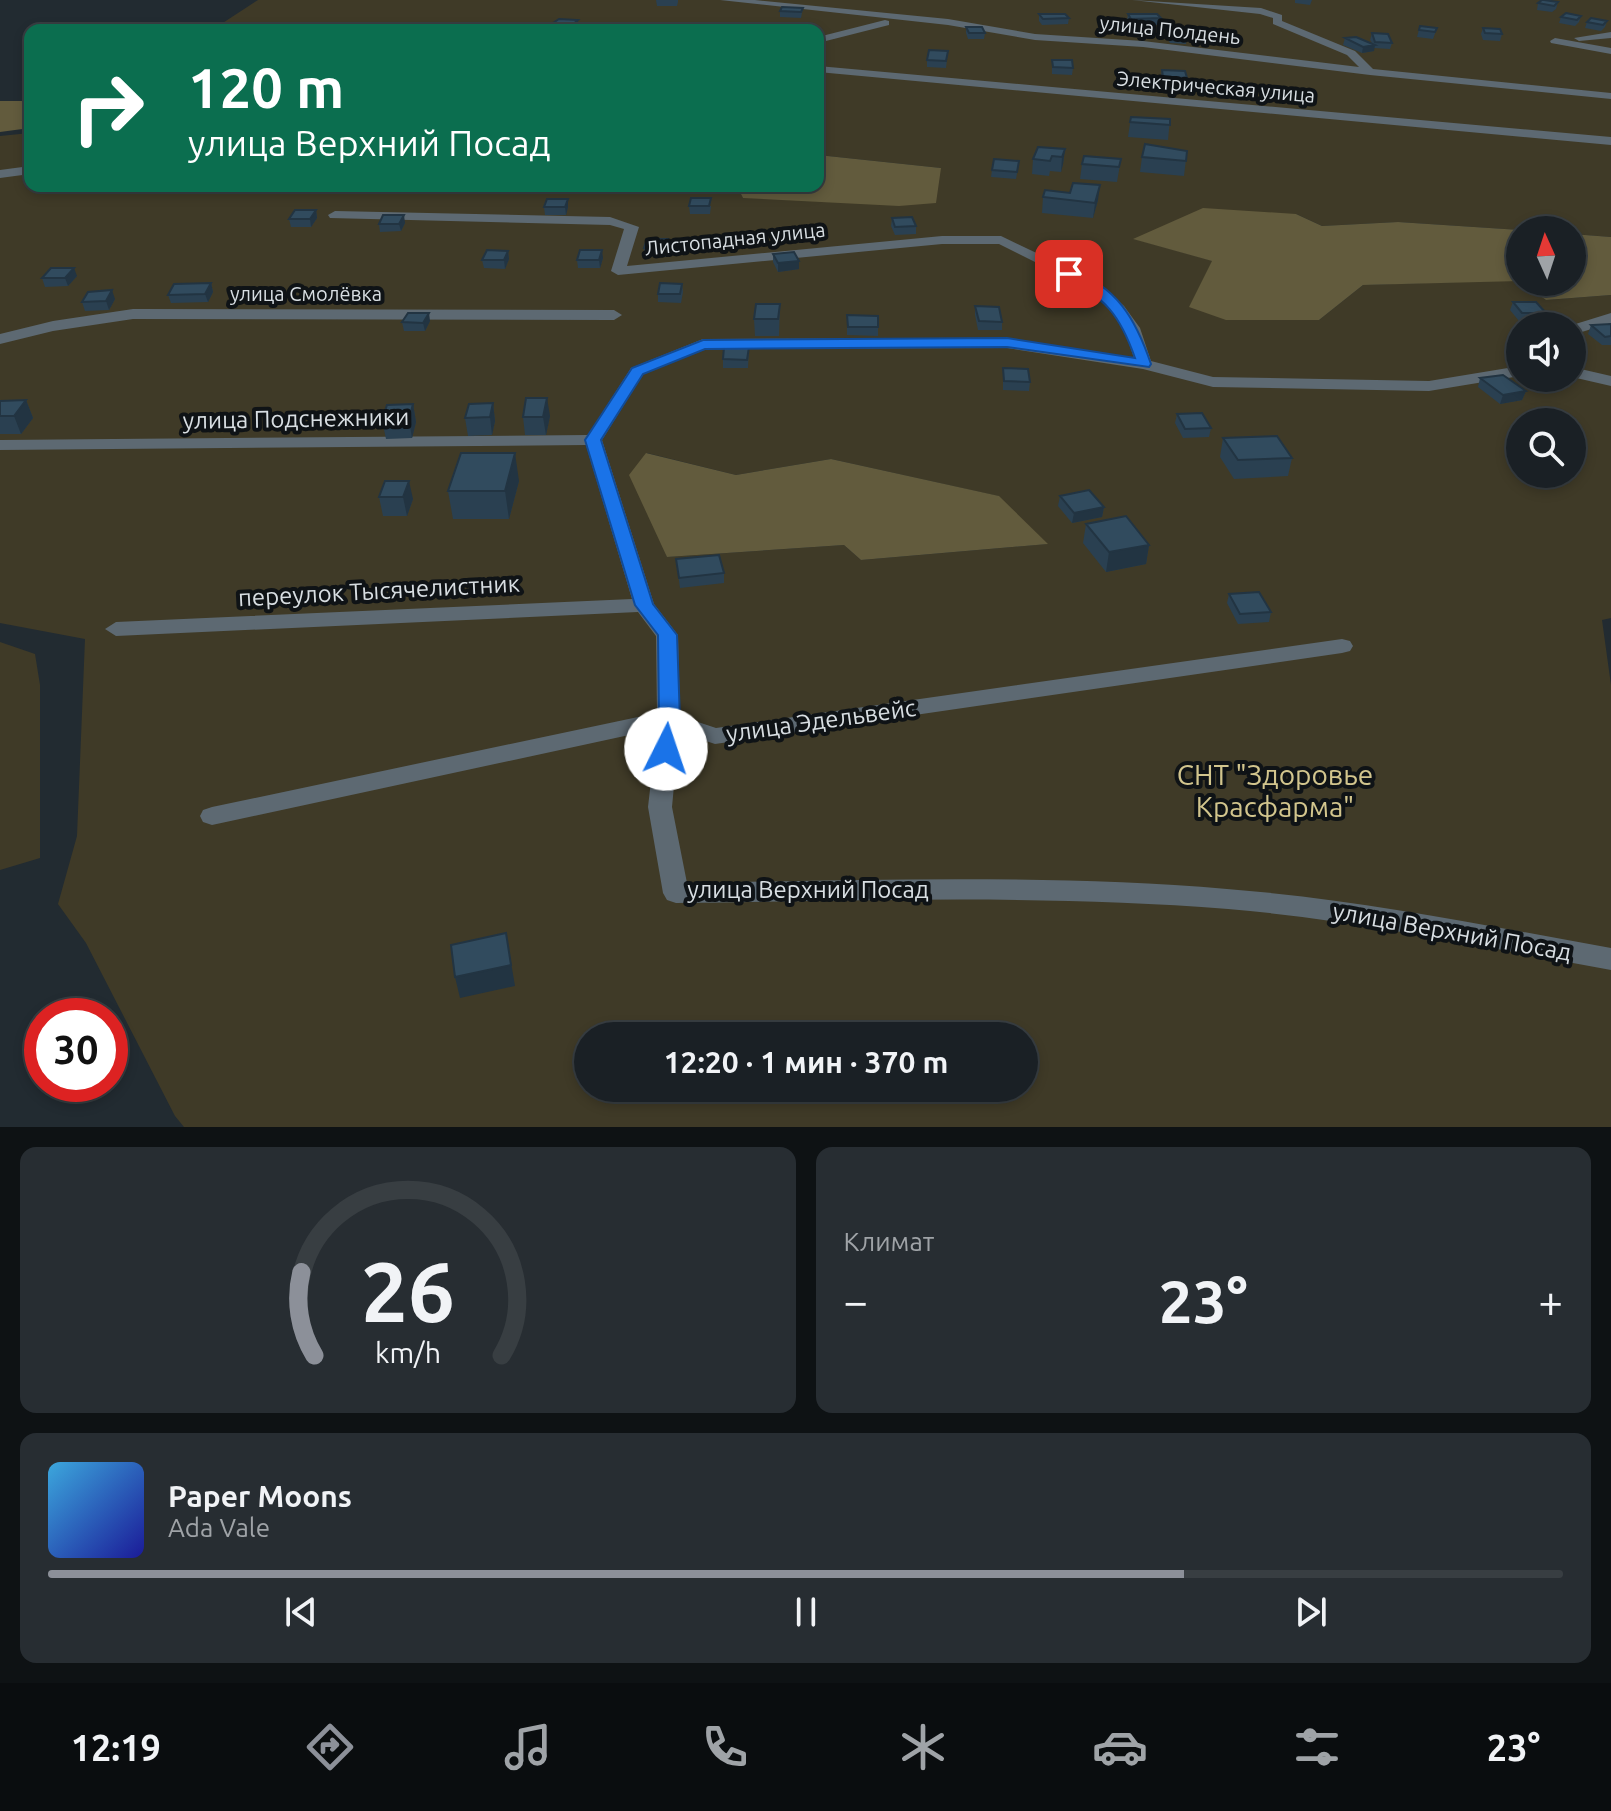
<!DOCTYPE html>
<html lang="ru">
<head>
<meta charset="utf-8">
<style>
	:root { --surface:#1a2025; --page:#272d32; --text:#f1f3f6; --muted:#9fa3a7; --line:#383e42; --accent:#8c9099 }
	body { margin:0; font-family:Ubuntu,sans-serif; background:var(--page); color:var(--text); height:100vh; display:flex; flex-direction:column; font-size:30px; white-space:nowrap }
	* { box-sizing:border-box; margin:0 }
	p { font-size:26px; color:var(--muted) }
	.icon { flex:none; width:44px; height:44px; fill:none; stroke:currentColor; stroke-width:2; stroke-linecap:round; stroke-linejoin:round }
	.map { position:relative; height:1127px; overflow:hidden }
	.sheet { display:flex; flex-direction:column; gap:20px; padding:20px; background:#0e1214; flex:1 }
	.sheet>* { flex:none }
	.banner { position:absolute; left:24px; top:24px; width:800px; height:168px; border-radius:16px; box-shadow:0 4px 12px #0003,0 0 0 2px var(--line); background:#0b6e4f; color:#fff; overflow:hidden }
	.needle { width:52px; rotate:357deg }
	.buttons { position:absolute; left:1506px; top:216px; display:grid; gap:16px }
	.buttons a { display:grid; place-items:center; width:80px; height:80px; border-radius:50%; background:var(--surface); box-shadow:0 4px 12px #0003,0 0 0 2px var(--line); font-size:40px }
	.speed { position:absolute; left:24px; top:998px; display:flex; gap:16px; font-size:40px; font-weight:700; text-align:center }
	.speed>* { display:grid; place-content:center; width:104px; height:104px; border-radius:50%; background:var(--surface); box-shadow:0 4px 12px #0003,0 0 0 2px var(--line); line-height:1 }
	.speed .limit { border:12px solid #d22; background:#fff; color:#111 }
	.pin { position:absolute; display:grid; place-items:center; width:68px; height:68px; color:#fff; margin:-34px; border-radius:16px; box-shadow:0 4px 12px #0006 }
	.me { position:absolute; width:88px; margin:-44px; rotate:4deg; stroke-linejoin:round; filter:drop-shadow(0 0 6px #0008) }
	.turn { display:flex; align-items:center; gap:28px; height:168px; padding:0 32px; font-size:36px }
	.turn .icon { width:104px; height:104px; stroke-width:2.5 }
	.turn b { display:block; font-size:56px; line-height:68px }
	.big { font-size:60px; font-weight:600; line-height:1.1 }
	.sheet .tile { flex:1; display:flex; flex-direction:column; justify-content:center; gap:12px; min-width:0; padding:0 28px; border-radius:16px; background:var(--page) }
	.sheet .dial { align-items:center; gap:0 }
	.dial svg { height:208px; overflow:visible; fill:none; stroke:var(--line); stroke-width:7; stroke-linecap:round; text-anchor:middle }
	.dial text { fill:var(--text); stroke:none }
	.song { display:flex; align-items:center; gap:24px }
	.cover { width:96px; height:96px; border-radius:12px; background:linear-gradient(135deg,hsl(200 70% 55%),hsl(240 70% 35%)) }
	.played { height:8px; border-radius:4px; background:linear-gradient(90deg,var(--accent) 75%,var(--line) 75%) }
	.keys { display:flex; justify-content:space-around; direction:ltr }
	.heat { display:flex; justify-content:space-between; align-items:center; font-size:44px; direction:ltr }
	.sheet .tiles { flex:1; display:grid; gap:20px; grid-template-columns:1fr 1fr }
	.tile:last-child { grid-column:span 2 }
	.trip { position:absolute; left:574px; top:1022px; width:464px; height:80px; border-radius:40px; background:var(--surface); box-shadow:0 4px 12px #0003,0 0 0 2px var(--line); font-weight:600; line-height:80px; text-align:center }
	.tabs { display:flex; height:128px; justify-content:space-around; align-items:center; background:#0a0d0f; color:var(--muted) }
	.tabs .icon { width:56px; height:56px }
	.tabs .selected { color:var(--accent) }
	.tabs b { font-size:36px; color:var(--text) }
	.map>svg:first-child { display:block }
	.green { fill:#3f3a27; fill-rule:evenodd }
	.forest { fill:#625b3d }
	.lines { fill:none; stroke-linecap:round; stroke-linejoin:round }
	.minor { fill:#5d6972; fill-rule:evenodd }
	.wall { fill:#2a4051 }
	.shaded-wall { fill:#223442 }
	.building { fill:#314b5e; stroke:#223442; stroke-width:2 }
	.route { fill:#1a73e8; stroke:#114b97; stroke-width:2 }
	.labels { text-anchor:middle; stroke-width:8; stroke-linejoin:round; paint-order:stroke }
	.far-street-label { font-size:20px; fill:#d8dee2; stroke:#0f1316 }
	.street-label { font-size:24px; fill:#d8dee2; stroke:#0f1316 }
	.near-park-label { font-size:28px; fill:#d2c58d; stroke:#0f1316 }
</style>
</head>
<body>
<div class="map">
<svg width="1611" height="1127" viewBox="0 0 1611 1127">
	<rect width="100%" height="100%" fill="#222b31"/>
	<!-- green -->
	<path class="green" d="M258 0H1611V237L1572 234V230H1520L1398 222 1322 226 1296 214 1135 239 1213 261 1319 320 1363 285 1519 280 1546 300 1611 295V618L1602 620 1611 685V1127H184L175 1116 86 943 58 904 77 836 85 639 0 623V136L30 133V186H717L738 188 743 198 941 168 818 155V30H212ZM1520 326H1572V378H1520ZM1520 422H1572V474H1520ZM647 453 736 475 831 459 998 496 1047 544 861 560 844 545 667 557ZM588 1036H1024V1088H588Z
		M0 642 35 654 40 685V858L0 870Z"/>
	<!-- forest -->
	<path class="forest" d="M0 101H30V128L0 132Z
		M818 155 941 168 936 203 899 206 743 198 738 188 717 186H818Z
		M1203 208 1296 214 1322 226 1398 222 1520 230V281L1363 285 1319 320H1226L1189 307 1212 261 1133 239Z
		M1572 234 1611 237V295L1546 300 1521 282H1572Z
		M646 453 736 475 831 459 999 496 1048 544 861 560 844 545 667 557 629 475Z"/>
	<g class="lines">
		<!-- minor -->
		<path class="minor" d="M720 0H755L948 19 1035 34 1143 41 1359 67 1347 55 1273 24V18L1260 14 1132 0 1261 8 1282 15V21L1355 51 1373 69 1611 93V99L1370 75 1143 47 1035 40 948 25Z
			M885 20 889 21V25L818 43V37Z
			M1611 32V38L1579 41 1574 38Z
			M1555 38 1611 48V54L1551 43 1550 41Z
			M818 66 1611 137V145L818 72Z
			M30 166V174L0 178V170Z
			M335 211 610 217 639 227 627 266 942 236H1001L1097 282 1124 306 1140 328 1151 361 1213 377 1429 381 1520 366V376L1429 391 1213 387 1143 369 1007 348 705 349 643 374 602 440 654 604 678 635 680 716 716 728 1342 639 1350 641 1353 646 1350 651 1342 653 715 744 679 732 672 807 687 883C867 880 1048 874 1227 889 1357 899 1483 925 1611 948V970C1484 947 1357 920 1228 909 1044 894 860 901 676 903L667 900 663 893 648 807 657 729 212 825 203 822 200 816 203 810 212 807 657 713 656 636 638 612 116 636 105 629 116 622 632 599 586 445 0 450V440L588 435 631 368 703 339 1007 338 1134 358 1124 328 1113 312 1087 288 999 244H942L618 275 611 271 624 229 610 225 330 218 328 215Z
			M133 309 614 310 622 315 614 320 133 319 53 331 0 344V334L53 321Z
			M1611 313V323L1572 335V326H1569Z
			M1572 367 1611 376V386L1572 377Z"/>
	</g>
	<!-- wall -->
	<path class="wall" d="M656 0H678V2L677 6H657Z
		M1295 0H1312L1310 5 1295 3Z
		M1558 2 1556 9 1552 12 1537 10 1538 3Z
		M803 8 801 18 780 17V11Z
		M1039 14 1069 18 1068 24 1042 25 1039 21Z
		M1128 14 1161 18 1160 25H1130L1127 21Z
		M1581 16 1579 22 1575 26 1559 23 1561 17Z
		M578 20V26L574 30 554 29 553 23Z
		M1607 21 1605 27 1601 31 1585 28 1587 22Z
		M1420 26 1437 28 1433 39 1417 37Z
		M966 27 985 33 984 39H968L966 33Z
		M1483 28 1502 34 1500 41 1483 40 1481 34Z
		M1168 31 1187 37 1186 44 1170 43 1167 38Z
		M1372 33 1392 43 1390 49 1374 48V51L1362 53 1343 45 1345 38 1372 43 1370 40Z
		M948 51 946 68 927 67V60Z
		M1052 60 1073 68 1072 75 1052 74Z
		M1162 70 1187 78 1186 85 1162 83 1161 77Z
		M1131 117 1170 119 1168 140 1128 137Z
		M1065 149 1063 164 1061 172 1050 171 1049 176 1032 174 1033 159Z
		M1187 151 1184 176 1140 172 1142 157Z
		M1121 159 1117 182 1080 179 1082 164Z
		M1018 168 1016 179 991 177 992 170Z
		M1043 197 1098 200 1093 218 1042 213Z
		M568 199V207L566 215H545L544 207Z
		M689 206H711L710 214H690Z
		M316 210 317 218 311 227H291L289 219Z
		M892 218 916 226V234L895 235 891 226Z
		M405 223 401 231 380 232 379 224Z
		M668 247 666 257 645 256 644 248Z
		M508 251 509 259 505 269 484 268 482 260Z
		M773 254 799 261V269L778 272 773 262Z
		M603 258 600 268H578L577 260Z
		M77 276 68 286 45 287 42 278Z
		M211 283 213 292 208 302 171 303 168 295Z
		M682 284 683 292 681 303 658 302V294Z
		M115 299 109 310 85 311 82 302Z
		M1513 302 1546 313 1543 322 1519 321 1510 310Z
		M780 304 779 336H755L754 319Z
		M975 306 1002 322V330H978L975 315Z
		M847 315 878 316V336L847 335Z
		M430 321 425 331H404L402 322Z
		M1611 324V345H1602L1588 334 1591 325Z
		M749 347 748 368H723V359Z
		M1003 368 1030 382 1029 391 1003 390Z
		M1480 378 1526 391 1522 400 1500 404 1478 387Z
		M26 400 33 418 21 434H0V401Z
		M493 403 495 421 492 435 468 436 465 418Z
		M413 404 416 422 412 438 386 439 382 420Z
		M1177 414 1211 428 1209 437 1183 438 1175 423Z
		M550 416 546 435H525L523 417Z
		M1223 438 1292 458 1288 476 1234 479 1220 457Z
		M385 481 413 499 407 516H383L379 497Z
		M519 481 509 519H453L448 491Z
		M1060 496 1104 507 1102 517 1072 523 1058 506Z
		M1086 524 1149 545 1146 564 1106 572 1083 543Z
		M676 559 724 573V583L680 588Z
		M1229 594 1271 612 1269 622 1238 624 1227 603Z"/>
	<!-- shaded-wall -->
	<path class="shaded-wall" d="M578 20V26L572 30V25Z
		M1375 45 1374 51 1362 53 1363 47Z
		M1065 149 1063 164 1061 172 1062 157Z
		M1100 185 1098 200 1093 218 1095 203Z
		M568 199V207L566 215 565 207Z
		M316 210 317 218 311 227 310 219Z
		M404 215 405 223 401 231 399 224Z
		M602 250 603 258 600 268 599 260Z
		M508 251 509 259 505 269 504 260Z
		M799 261V269L778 272V263Z
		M74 268 77 276 68 286 65 278Z
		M211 283 213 292 208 302 205 294Z
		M112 290 115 299 109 310 106 301Z
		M429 313 430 321 425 331 423 323Z
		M1526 391 1522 400 1500 404 1503 395Z
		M547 398 550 416 546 435 543 417Z
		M26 400 33 418 21 434 14 416Z
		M493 403 495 421 492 435 490 417Z
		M413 404 416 422 412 438 409 420Z
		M515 453 519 481 509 519 505 491Z
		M409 481 413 499 407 516 403 497Z
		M1104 507 1102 517 1072 523 1074 513Z
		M1149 545 1146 564 1106 572 1109 552Z
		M506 933 515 986 460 998 455 977Z"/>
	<!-- building -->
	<path class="building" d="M1542 0H1544L1558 2 1554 6 1538 3Z
		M782 7 803 8 801 12 780 11Z
		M1566 13 1581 16 1577 20 1561 17Z
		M1039 14H1065L1069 18 1043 19Z
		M1128 14H1157L1161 18 1131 19Z
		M1591 18 1607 21 1603 25 1587 22Z
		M559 19 578 20 572 25 553 23Z
		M1420 26 1437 28 1435 32 1419 30Z
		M966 27H982L985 33H969Z
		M1483 28 1500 29 1502 34 1485 33Z
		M1168 31 1185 32 1187 37H1171Z
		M1372 33 1388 34 1392 43 1375 42Z
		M1356 37 1375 45 1363 47 1345 38Z
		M929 50 948 51 946 61 927 60Z
		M1052 60H1072L1073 68 1053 67Z
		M1162 70 1185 71 1187 78 1163 77Z
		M1131 117 1170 119V125L1130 122Z
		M1145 144 1187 151 1186 161 1142 157Z
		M1038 147 1065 149 1062 157 1052 156 1050 161 1033 159Z
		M1084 156 1121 159 1119 167 1082 164Z
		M994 159 1019 161 1017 172 992 170Z
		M1073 183 1100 185 1095 203 1043 197 1045 190 1070 193Z
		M691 198H711L709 206H689Z
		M547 199H568L565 207H544Z
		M295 210H316L310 219H289Z
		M383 215H404L399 224H379Z
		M912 217 916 226 895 227 892 218Z
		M647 239H668L666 249 644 248Z
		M487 250 508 251 504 260H482Z
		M580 250H602L599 260H577Z
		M794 252 799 261 778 263 773 254Z
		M51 268H74L65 278H42Z
		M211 283 205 294 168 295 174 284Z
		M660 283 682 284 680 294H658Z
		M112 290 106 301 82 302 88 292Z
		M1513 302H1536L1546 313H1522Z
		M756 304H780L778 319H754Z
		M975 306 999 307 1002 322 979 321Z
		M408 313H429L423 323 402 322Z
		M847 315 878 316V327H848Z
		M1611 324V336L1605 337 1591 325Z
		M724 347H749L747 360 723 359Z
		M1003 368 1028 369 1030 382 1004 381Z
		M1503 375 1526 391 1503 395 1480 378Z
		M526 398H547L543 417H523Z
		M26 400 14 416H0V401Z
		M493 403 490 417 465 418 469 404Z
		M413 404 409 420H382L387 405Z
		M1202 413 1211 428 1185 429 1177 414Z
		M1277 436 1292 458 1238 460 1223 438Z
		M461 453H515L505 491H448Z
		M385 481H409L403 497H379Z
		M1089 490 1104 507 1074 513 1060 496Z
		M1126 516 1149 545 1109 552 1086 524Z
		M719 555 724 573 679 578 676 559Z
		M1259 592 1271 612 1240 614 1229 594Z
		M506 933 511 965 455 977 451 945Z"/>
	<!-- route -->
	<path class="route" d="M1069 270C1117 285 1136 320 1151 364L1149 367 1007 347 705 349 643 374 601 440 653 604 677 635 680 720 674 754H659L656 749 659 720 658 635 635 605 585 440 632 368 703 340 1007 338 1135 358C1120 315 1105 297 1064 277L1063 274Z"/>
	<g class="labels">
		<!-- far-street labels -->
		<g class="far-street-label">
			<text transform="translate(1170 30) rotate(6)" y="7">улица Полдень</text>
			<text transform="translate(1216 87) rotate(5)" y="7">Электрическая улица</text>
			<text transform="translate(735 239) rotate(-6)" y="7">Листопадная улица</text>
			<text x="306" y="301">улица Смолёвка</text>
		</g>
		<!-- street labels -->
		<g class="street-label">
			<text transform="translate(296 419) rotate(-1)" y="8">улица Подснежники</text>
			<text transform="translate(379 591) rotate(-3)" y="8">переулок Тысячелистник</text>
			<text transform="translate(821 721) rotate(-8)" y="8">улица Эдельвейс</text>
			<text x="808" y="898">улица Верхний Посад</text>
			<text transform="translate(1452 932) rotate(10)" y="8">улица Верхний Посад</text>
		</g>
		<!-- near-park labels -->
		<g class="near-park-label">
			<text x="1275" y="785">СНТ "Здоровье<tspan x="1275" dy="32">Красфарма"</tspan></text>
		</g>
	</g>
</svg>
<div class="buttons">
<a><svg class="needle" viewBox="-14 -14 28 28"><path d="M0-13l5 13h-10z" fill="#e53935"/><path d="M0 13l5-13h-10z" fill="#9fa3a7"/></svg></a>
<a><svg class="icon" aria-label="sound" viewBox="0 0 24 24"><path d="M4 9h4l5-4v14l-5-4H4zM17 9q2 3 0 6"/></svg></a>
<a><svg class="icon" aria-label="search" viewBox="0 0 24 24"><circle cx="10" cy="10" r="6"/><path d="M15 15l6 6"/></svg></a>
</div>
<div class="speed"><div class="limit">30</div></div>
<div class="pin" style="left:1069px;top:274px;background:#d93025"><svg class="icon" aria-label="arrive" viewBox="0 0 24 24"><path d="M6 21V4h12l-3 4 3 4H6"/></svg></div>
<svg class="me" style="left:666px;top:749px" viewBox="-20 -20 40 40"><circle r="19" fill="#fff"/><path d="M0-13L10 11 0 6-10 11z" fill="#1a73e8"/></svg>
<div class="trip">12:20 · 1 мин · 370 m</div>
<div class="banner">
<div class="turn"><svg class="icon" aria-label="right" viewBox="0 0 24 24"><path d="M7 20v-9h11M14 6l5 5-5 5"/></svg><div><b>120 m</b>улица Верхний Посад</div></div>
</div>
</div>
<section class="sheet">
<div class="tiles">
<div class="tile dial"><svg viewBox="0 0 100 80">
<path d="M14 69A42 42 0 1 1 86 69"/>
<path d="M14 69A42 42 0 0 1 9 37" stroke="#8c9099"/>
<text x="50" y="56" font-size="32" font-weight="700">26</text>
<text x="50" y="72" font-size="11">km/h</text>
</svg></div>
<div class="tile"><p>Климат</p>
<div class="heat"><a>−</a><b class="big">23°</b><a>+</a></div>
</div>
<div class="tile">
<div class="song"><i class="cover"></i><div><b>Paper Moons</b><p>Ada Vale</p></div></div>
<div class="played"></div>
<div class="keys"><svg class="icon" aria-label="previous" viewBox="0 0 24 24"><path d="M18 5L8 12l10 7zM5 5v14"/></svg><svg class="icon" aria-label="pause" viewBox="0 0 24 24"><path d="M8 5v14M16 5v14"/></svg><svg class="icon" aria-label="next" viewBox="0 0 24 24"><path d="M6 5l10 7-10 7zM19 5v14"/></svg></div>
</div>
</div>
</section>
<nav class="tabs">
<b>12:19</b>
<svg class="icon selected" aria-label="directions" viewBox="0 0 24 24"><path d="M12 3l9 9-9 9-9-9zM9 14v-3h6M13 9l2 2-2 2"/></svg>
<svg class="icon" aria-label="music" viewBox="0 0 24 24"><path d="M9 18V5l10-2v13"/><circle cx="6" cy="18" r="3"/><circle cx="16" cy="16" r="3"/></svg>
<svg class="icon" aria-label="phone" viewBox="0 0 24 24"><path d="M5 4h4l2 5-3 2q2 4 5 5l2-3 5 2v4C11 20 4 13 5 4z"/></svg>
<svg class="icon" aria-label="climate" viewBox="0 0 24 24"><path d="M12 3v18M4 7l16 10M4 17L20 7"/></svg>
<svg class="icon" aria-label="car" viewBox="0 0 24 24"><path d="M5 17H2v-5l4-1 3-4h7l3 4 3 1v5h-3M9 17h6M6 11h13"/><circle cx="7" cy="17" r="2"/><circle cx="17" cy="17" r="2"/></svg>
<svg class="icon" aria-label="filters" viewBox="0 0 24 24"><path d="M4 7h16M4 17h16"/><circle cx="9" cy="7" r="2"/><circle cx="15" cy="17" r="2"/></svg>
<b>23°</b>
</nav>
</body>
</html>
